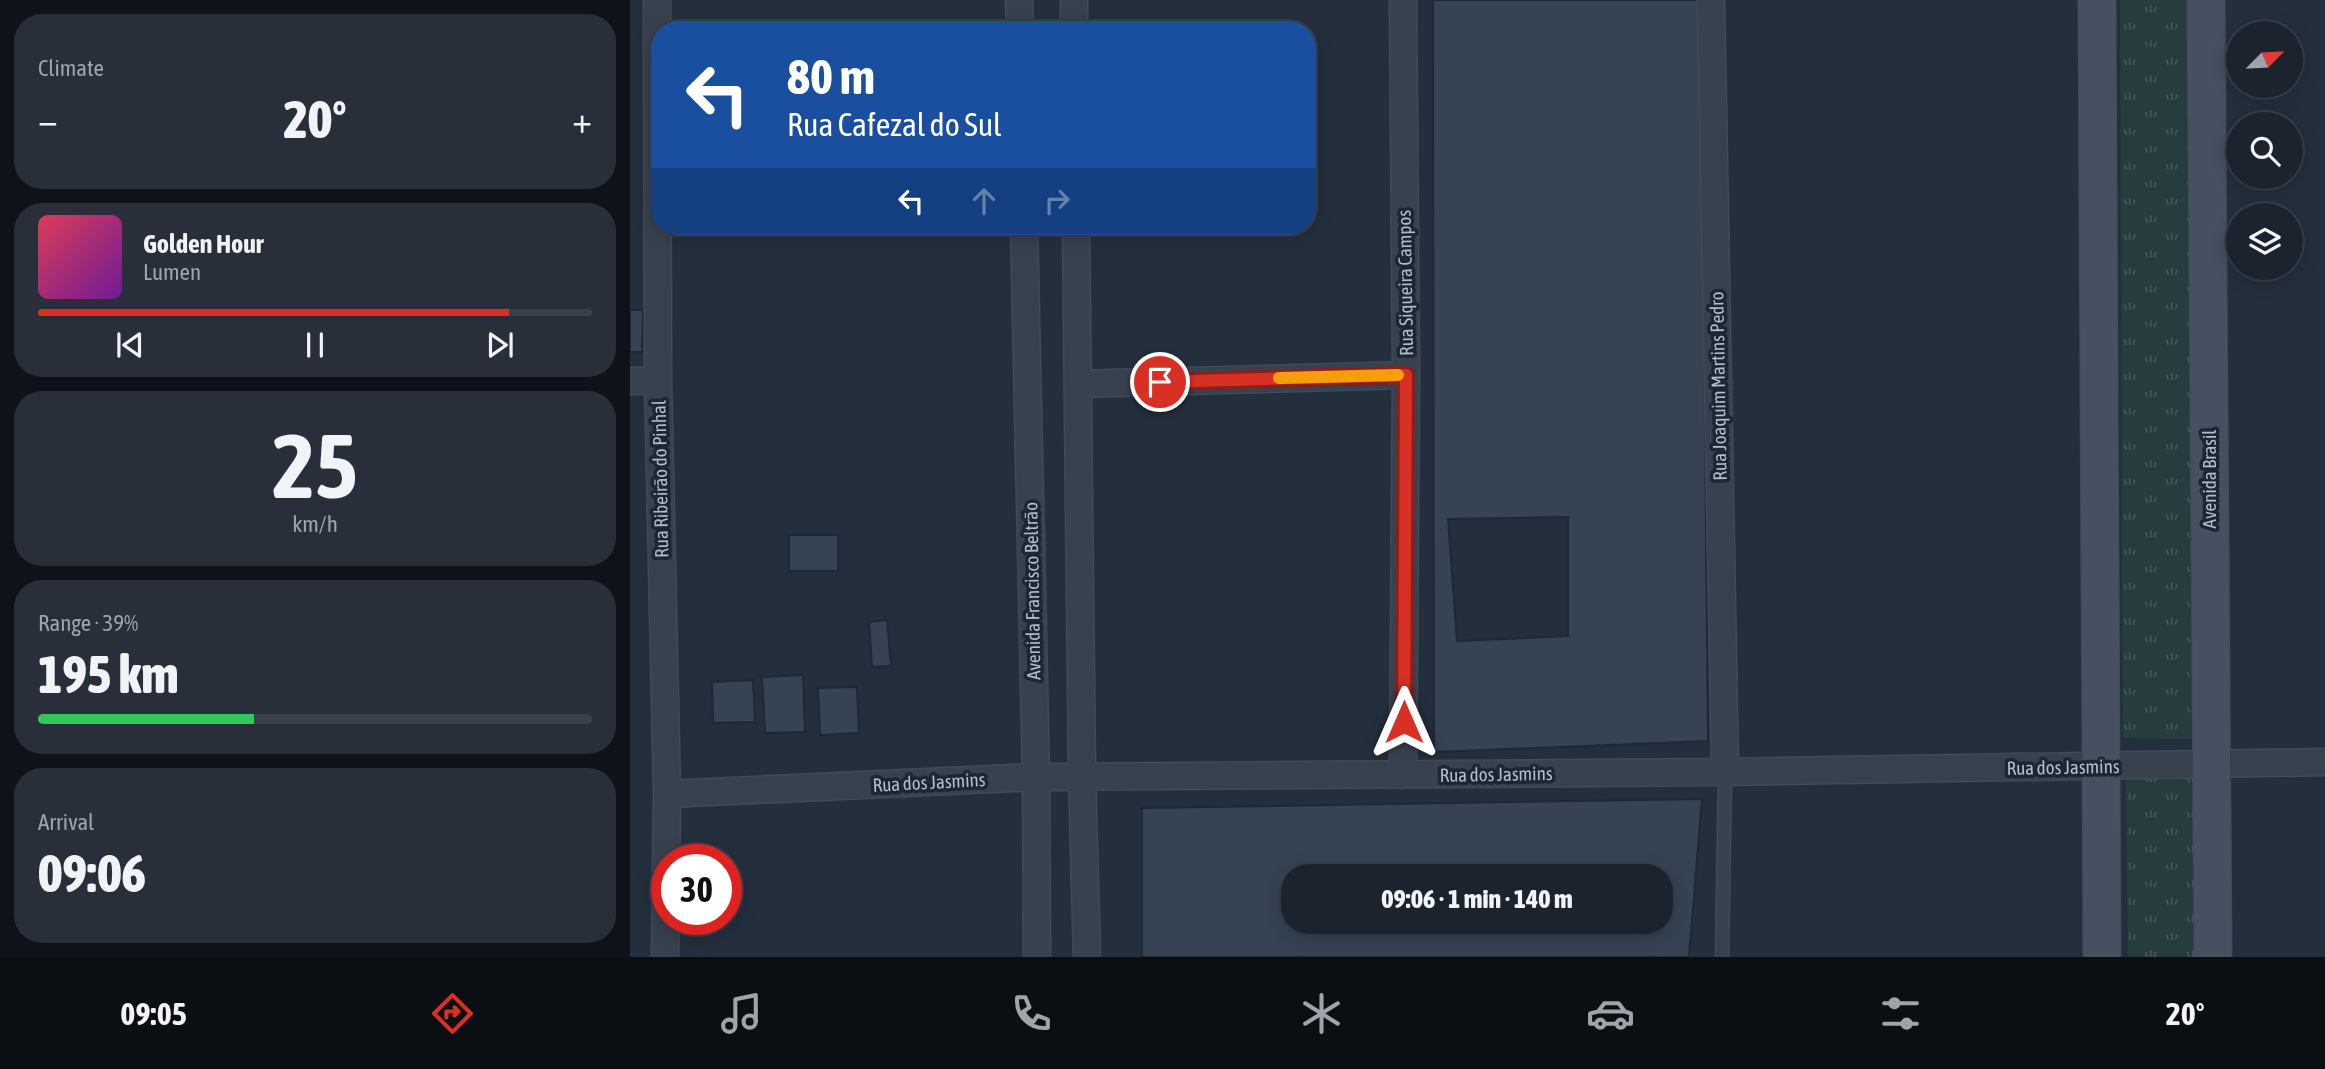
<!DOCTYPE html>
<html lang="en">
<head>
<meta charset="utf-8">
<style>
	:root { --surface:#1b232e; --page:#282f3a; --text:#f1f3f6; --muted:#a0a4aa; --line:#39404a; --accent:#d93025 }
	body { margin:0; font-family:"Asap Condensed",sans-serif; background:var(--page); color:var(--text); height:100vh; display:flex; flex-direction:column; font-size:26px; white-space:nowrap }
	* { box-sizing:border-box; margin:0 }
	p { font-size:23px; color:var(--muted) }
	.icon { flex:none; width:38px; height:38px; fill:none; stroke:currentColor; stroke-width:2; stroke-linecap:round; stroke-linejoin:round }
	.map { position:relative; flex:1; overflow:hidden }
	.drawer { display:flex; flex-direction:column; gap:14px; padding:14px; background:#0f1319; width:630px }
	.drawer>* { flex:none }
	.banner { position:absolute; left:21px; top:21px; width:665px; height:214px; border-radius:28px; box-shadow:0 4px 18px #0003,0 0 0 2px var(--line); background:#1a4fa0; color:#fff; overflow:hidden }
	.needle { width:46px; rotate:66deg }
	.tools { position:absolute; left:1596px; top:21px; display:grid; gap:14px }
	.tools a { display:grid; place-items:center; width:77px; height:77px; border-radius:50%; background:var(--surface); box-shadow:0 4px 18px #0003,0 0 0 2px var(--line); font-size:35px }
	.speed { position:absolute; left:21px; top:844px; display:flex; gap:14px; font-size:35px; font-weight:700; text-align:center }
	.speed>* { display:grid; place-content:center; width:91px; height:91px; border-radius:50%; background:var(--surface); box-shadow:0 4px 18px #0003,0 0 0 2px var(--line); line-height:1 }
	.speed .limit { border:10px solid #d22; background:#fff; color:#111 }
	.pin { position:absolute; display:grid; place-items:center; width:60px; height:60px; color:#fff; margin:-30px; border:4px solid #fff; border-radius:50%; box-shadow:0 2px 7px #0007 }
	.me { position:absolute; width:77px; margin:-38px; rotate:0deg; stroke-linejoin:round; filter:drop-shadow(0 0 5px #0008) }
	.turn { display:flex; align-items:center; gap:24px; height:147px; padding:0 21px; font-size:32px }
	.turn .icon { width:91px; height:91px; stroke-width:2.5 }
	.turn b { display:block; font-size:49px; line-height:60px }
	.lanes { display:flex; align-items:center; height:66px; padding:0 21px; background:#0003; justify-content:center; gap:35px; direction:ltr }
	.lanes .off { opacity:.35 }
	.big { font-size:52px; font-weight:800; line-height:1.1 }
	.drawer .widget { flex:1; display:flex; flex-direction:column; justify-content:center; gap:10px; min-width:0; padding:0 24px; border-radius:28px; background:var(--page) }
	.drawer .dial { align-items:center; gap:0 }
	.dial b { font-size:91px; line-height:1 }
	.song { display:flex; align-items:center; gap:21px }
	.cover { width:84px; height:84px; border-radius:10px; background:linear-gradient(135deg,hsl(350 70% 55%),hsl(280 70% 35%)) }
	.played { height:7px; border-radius:4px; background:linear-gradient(90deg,var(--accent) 85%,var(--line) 85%) }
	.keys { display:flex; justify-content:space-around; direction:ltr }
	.heat { display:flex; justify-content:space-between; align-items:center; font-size:38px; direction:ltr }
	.charge { height:10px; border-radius:5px; background:linear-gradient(90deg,#34c759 39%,var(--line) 0) }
	.trip { position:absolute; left:651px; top:864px; width:392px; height:70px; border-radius:28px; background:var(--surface); box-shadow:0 4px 18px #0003,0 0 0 2px var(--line); font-weight:800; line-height:70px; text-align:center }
	.dock { display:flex; height:112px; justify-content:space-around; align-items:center; background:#0b0e12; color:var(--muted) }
	.dock .icon { width:49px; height:49px }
	.dock .active { color:var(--accent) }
	.dock b { font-size:32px; color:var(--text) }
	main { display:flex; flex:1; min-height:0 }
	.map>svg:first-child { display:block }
	.park { fill:url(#park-tufts) }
	.building { fill:#364354; stroke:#1f2835; stroke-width:2; fill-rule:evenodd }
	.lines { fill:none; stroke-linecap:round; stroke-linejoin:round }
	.lane-casing { stroke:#414a57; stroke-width:15 }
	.street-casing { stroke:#414a57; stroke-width:29 }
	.secondary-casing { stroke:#414a57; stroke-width:39 }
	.lane { stroke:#38414e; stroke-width:12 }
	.street { stroke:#38414e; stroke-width:26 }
	.secondary { stroke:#465061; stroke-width:37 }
	.route-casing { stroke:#8d1f18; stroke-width:18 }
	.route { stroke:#d93025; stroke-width:12 }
	.slow { stroke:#f59e0b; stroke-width:12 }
	.labels { text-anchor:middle; stroke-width:7; stroke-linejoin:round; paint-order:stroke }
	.street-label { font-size:19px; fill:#b4bcc9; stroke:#1d2633 }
</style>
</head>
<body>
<main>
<section class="drawer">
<div class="widget"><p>Climate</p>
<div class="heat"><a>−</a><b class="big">20°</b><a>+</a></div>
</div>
<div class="widget">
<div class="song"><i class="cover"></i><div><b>Golden Hour</b><p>Lumen</p></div></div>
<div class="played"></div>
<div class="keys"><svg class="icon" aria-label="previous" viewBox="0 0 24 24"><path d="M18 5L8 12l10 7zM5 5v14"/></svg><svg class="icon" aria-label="pause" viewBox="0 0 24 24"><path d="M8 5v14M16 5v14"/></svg><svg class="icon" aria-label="next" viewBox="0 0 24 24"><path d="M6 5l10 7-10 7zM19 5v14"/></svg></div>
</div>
<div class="widget dial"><b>25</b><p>km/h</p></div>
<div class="widget"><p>Range · 39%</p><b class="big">195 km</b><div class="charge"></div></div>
<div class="widget"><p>Arrival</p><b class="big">09:06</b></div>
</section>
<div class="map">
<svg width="1695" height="957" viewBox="0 0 1695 957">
	<defs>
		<pattern id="park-tufts" width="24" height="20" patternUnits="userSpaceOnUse" patternTransform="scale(1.75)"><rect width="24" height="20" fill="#263c3f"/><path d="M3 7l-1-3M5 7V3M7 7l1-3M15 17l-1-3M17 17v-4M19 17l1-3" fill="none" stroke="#435659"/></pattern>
	</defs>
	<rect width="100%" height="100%" fill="#242f3e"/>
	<!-- park -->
	<path class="park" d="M1490 0H1564L1567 739 1493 738Z
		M1496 776 1570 777 1572 957H1498Z"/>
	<!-- building -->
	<path class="building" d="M803 0H1071L1078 741 804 752Z
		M294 226H342V227L294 229Z
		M0 310H13L12 352H0Z
		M938 517V636L827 641 818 519Z
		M159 535H208V571H159Z
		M257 620 261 666 242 667 239 622Z
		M173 675 175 732 135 733 132 677Z
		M123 680 125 722 83 723 82 682Z
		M227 687 229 733 190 735 188 688Z
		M1072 799 1059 957H512V808ZM663 877H1031V922H663Z"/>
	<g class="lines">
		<defs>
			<path id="lane" d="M1092 957 1095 772"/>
			<path id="street" d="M27 0 28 380 37 794 35 957
				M389 0 390 30
				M444 0V30
				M773 0 776 375 773 775
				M1081 0 1095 772
				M394 226 406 777 407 957
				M446 226 452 776 457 957
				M0 381 28 380
				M448 384 776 375
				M37 794 406 777 1095 772 1695 762"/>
			<path id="secondary" d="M1467 0 1472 957
				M1576 0 1583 957"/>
		</defs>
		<!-- lane casing -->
		<use href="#lane" class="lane-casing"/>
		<!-- street casing -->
		<use href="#street" class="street-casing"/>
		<!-- secondary casing -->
		<use href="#secondary" class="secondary-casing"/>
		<!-- lane -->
		<use href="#lane" class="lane"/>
		<!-- street -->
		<use href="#street" class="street"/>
		<!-- secondary -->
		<use href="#secondary" class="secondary"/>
	</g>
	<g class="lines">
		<defs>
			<path id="route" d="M530 382 776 375 774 722"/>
		</defs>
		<!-- route casing -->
		<use href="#route" class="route-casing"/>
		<!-- route -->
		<use href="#route" class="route"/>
		<!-- slow -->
		<path class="slow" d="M649 378 768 375"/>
	</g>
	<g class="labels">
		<!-- street labels -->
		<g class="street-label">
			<text transform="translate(775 283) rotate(-91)" y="7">Rua Siqueira Campos</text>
			<text transform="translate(1088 386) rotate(-91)" y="7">Rua Joaquim Martins Pedro</text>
			<text transform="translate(30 479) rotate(-91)" y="7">Rua Ribeirão do Pinhal</text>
			<text transform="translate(1579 479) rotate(-90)" y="7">Avenida Brasil</text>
			<text transform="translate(402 591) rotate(-91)" y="7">Avenida Francisco Beltrão</text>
			<text transform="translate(1433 767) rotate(-1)" y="7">Rua dos Jasmins</text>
			<text transform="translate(866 774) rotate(-1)" y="7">Rua dos Jasmins</text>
			<text transform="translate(299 782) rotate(-3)" y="7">Rua dos Jasmins</text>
		</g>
	</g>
</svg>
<div class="tools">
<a><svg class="needle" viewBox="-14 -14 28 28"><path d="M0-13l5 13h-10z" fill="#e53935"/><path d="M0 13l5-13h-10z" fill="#a0a4aa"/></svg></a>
<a><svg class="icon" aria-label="search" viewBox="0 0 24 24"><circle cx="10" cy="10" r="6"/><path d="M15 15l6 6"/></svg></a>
<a><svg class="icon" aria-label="layers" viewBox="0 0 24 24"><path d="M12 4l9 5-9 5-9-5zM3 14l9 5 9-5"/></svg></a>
</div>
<div class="speed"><div class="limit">30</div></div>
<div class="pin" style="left:530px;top:382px;background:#d93025"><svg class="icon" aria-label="arrive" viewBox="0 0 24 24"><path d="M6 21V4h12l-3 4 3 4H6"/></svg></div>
<svg class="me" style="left:774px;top:722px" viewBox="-20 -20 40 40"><path d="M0-17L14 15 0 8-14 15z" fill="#d93025" stroke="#fff" stroke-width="4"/></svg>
<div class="trip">09:06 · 1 min · 140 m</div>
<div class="banner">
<div class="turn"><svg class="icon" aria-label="left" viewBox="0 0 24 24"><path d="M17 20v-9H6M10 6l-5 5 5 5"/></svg><div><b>80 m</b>Rua Cafezal do Sul</div></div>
<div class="lanes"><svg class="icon" aria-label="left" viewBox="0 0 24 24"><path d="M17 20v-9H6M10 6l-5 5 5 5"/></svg><svg class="icon off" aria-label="ahead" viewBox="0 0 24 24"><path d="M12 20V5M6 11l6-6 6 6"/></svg><svg class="icon off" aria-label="right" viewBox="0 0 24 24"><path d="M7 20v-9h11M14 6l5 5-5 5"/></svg></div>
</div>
</div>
</main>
<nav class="dock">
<b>09:05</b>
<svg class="icon active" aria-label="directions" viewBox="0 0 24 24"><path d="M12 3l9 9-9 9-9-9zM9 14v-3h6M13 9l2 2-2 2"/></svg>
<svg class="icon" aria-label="music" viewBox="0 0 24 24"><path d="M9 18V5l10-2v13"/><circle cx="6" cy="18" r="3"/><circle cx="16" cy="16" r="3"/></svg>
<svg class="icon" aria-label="phone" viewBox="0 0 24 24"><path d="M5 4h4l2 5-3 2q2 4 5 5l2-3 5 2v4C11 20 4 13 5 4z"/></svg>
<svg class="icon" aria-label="climate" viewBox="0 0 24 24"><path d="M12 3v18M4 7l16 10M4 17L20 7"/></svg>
<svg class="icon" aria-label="car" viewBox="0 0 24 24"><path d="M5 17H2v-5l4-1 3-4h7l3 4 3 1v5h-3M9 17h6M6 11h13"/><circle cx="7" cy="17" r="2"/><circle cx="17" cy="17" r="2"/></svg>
<svg class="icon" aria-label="filters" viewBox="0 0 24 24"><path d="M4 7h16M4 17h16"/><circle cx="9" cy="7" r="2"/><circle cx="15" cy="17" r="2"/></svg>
<b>20°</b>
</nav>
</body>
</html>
